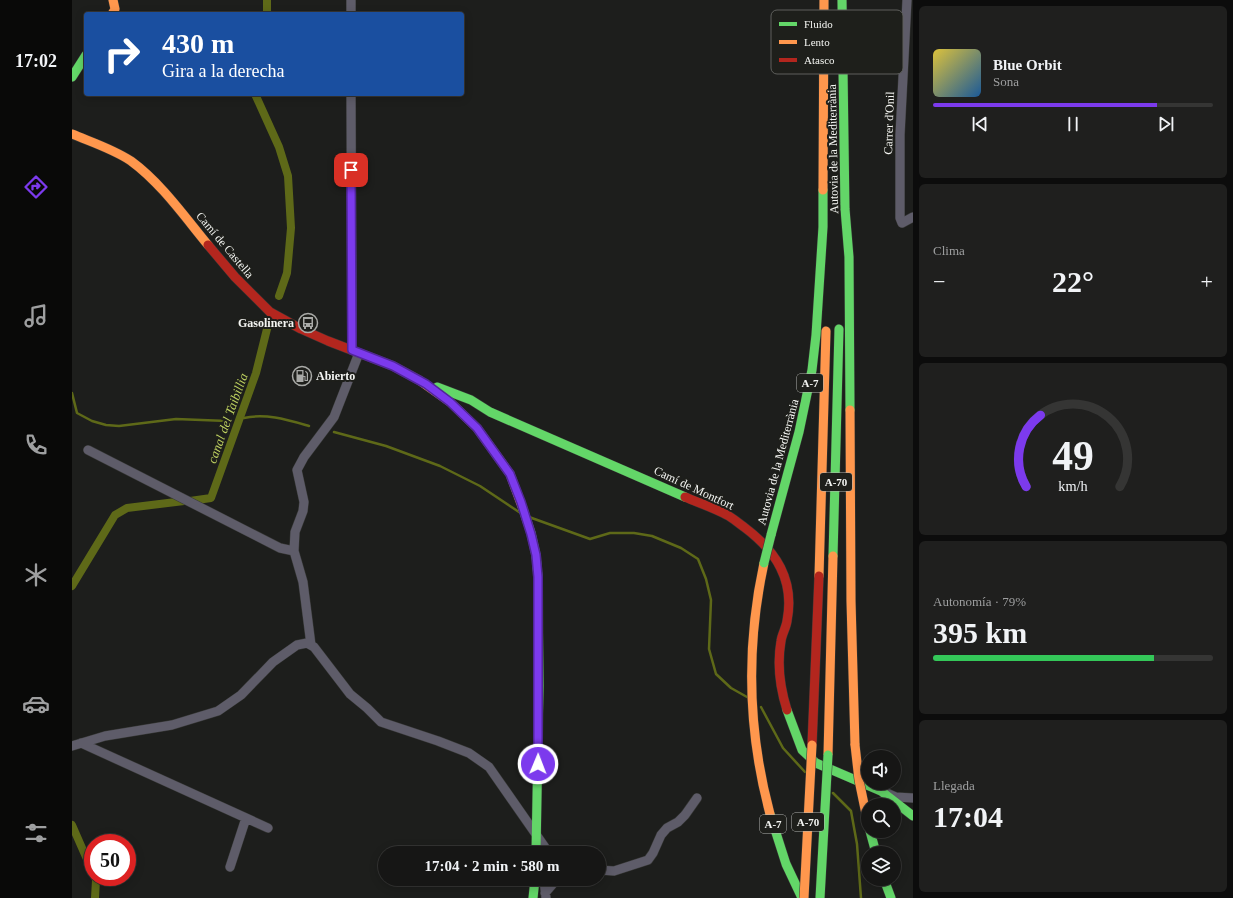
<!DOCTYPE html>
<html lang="es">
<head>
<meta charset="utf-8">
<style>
	:root { --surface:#161615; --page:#1f1f1e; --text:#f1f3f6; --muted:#9e9fa0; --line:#353534; --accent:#7c3aed }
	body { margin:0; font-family:"Times New Roman",serif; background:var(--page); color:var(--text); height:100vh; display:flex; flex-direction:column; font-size:15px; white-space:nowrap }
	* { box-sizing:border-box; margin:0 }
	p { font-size:13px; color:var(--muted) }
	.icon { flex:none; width:22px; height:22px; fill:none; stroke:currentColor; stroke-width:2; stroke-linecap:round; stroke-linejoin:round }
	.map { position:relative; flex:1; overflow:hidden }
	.side { display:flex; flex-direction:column; gap:6px; padding:6px; background:#0c0c0c; width:320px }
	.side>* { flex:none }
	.top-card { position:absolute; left:12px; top:12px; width:380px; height:84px; border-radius:4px; box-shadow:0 2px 10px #0003,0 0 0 1px var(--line); background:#1a4fa0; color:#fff; overflow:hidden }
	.tools { position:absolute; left:789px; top:750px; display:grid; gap:8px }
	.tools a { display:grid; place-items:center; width:40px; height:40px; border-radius:50%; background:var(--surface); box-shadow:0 2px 10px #0003,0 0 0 1px var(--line); font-size:20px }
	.speed { position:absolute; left:12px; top:834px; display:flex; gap:8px; font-size:20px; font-weight:700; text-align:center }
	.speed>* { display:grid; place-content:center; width:52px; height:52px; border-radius:50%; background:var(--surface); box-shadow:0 2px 10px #0003,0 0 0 1px var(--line); line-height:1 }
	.speed .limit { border:6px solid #d22; background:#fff; color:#111 }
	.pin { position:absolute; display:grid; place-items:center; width:34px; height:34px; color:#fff; margin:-17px; border-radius:8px; box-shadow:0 2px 6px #0006 }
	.me { position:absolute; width:44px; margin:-22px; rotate:1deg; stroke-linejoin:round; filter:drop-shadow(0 0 3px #0008) }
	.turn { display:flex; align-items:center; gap:14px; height:84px; padding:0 12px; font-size:18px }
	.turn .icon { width:52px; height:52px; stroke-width:2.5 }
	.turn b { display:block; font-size:28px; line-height:34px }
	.big { font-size:30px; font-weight:700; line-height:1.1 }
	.side .tile { flex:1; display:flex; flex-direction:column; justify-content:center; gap:6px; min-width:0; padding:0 14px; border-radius:6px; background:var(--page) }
	.side .dial { align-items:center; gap:0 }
	.dial svg { height:104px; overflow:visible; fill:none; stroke:var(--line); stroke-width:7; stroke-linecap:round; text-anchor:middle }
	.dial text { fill:var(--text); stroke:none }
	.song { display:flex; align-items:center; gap:12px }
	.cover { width:48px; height:48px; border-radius:6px; background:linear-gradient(135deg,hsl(50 70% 55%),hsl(210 70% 35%)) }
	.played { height:4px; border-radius:2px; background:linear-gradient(90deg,var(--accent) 80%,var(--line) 80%) }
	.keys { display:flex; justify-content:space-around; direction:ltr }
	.heat { display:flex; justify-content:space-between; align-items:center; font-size:22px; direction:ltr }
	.charge { height:6px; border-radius:3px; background:linear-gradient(90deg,#34c759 79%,var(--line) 0) }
	.trip { position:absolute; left:306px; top:846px; width:228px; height:40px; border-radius:20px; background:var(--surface); box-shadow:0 2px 10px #0003,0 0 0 1px var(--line); font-weight:700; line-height:40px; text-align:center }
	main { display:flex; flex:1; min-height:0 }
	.menu { display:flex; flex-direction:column; width:72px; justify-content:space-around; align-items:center; background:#090908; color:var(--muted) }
	.menu .icon { width:28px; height:28px }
	.menu .active { color:var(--accent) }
	.menu b { font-size:18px; color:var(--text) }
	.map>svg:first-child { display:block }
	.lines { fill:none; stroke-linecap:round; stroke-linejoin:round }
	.stream { stroke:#5e6918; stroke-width:2.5 }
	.canal { stroke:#5e6918; stroke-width:8 }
	.street-casing { stroke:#373836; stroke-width:10 }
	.fast-casing { stroke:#373836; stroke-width:10 }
	.slow-casing { stroke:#373836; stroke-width:10 }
	.jam-casing { stroke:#373836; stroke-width:10 }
	.street { stroke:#5e5c69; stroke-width:9 }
	.fast { stroke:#63d668; stroke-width:9 }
	.slow { stroke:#ff974d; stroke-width:9 }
	.jam { stroke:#b3261e; stroke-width:9 }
	.fast-bridge-casing { stroke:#373836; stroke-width:10; stroke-linecap:butt }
	.slow-bridge-casing { stroke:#373836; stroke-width:10; stroke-linecap:butt }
	.fast-bridge { stroke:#63d668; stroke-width:9 }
	.slow-bridge { stroke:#ff974d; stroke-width:9 }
	.route-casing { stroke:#51269a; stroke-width:10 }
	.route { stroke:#7c3aed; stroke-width:7 }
	.labels { text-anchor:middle; stroke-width:4; stroke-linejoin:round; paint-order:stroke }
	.shield { fill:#1e1f1b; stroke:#b4b5b2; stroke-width:1 }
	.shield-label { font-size:11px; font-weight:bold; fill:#f4f5f2 }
	.street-label { font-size:12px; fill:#f4f5f2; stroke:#1e1f1b }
	.poi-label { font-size:12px; font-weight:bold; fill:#f4f5f2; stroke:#1e1f1b; text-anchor:end }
	.water-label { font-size:13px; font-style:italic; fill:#bed160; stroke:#1e1f1b }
	.key { fill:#1e1f1b; stroke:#5e5f5c; stroke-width:1 }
	.key-label { font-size:11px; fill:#f4f5f2 }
</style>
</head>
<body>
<main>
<nav class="menu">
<b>17:02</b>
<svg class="icon active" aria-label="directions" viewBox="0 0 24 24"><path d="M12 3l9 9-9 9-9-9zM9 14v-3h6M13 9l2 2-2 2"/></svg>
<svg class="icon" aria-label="music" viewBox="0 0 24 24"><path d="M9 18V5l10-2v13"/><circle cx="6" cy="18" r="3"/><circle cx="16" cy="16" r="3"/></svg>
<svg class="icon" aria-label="phone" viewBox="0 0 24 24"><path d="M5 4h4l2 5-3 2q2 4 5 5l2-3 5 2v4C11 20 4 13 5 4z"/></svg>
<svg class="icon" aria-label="climate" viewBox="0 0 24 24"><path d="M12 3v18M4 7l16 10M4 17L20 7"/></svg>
<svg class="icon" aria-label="car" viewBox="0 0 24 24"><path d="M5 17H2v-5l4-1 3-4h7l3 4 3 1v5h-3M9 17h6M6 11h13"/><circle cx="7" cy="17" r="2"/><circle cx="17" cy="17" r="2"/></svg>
<svg class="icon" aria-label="filters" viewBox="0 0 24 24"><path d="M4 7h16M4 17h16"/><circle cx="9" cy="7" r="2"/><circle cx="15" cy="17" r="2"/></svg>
</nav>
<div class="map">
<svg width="841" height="898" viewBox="0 0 841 898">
	<rect width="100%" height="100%" fill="#1d1e1c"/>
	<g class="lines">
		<!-- stream -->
		<path class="stream" d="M0 393 5 413 20 421 34 425 47 426 104 419 155 421
			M172 418C194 413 216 420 237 426
			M262 432 314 446 368 466 408 486 447 512
			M457 517 518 539 538 533H562L580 536 609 548 626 559 634 579 639 600 637 649 644 674 659 688 675 697
			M689 707 711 748 733 772
			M761 793 779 811 785 844 789 898"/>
		<!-- canal -->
		<path class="canal" d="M195 14V0
			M183 94 207 147 216 176 219 228 215 273 207 296
			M118 501 139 498 184 373 196 325
			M0 586 43 515 55 508 112 501
			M0 825 21 873
			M23 877 24 880 23 898"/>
		<defs>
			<path id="street" d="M279 0V14
				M835 0 828 135V218L830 223 841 217
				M279 94 280 350
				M16 450 208 548 222 551
				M239 645 231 582 222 551 223 532 231 511 232 502 225 470 232 457 262 417 287 353
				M9 743 196 828
				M0 746 33 736 100 725 146 711 169 695 201 662 225 645 235 643 242 647 278 694 295 708 309 722 366 741 397 753 417 767 477 853
				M815 793 824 797 841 798
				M158 867 174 818
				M527 870 542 871 576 860 581 853 589 835 595 828 606 822 613 815 625 798
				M472 880 474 898
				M473 893 485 879"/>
			<path id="fast" d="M770 0 773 209 777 257 778 410
				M0 77 14 55
				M365 387 399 400 418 412 613 497
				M451 509 459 533 464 555 466 577 467 686 464 853
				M699 535 727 432 740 370 744 335 751 227V190
				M761 556 767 329
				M715 710 730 750 744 763 809 791 841 816
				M698 814 714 864 730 898
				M798 831 804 853
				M812 879 819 898
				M461 898 463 879"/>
			<path id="slow" d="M40 14 43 9 41 0
				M0 134C19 142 41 149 59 161 89 183 112 216 136 245
				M751 190 752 0
				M347 380 378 402 405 428 438 474 451 509
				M778 410 779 601 783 745
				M692 563C674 646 676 732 698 814
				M747 576 754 331
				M756 755 761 556"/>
			<path id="jam" d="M136 245 163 277 198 312 229 329 256 341 321 366 347 380
				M613 497C627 503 642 508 655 515 661 518 666 523 672 527 704 551 723 580 715 621 714 628 710 634 709 641 705 664 708 688 715 710
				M740 745 747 576"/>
		</defs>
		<!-- street casing -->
		<use href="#street" class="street-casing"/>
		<!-- fast casing -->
		<use href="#fast" class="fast-casing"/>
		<!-- slow casing -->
		<use href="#slow" class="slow-casing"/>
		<!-- jam casing -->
		<use href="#jam" class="jam-casing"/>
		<!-- street -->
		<use href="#street" class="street"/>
		<!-- fast -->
		<use href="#fast" class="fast"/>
		<!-- slow -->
		<use href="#slow" class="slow"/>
		<!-- jam -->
		<use href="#jam" class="jam"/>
		<defs>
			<path id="fast-bridge" d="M692 563 699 535
				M748 898 756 755"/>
			<path id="slow-bridge" d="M783 745 787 780 794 814
				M732 898 740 745"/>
		</defs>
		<!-- fast-bridge casing -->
		<use href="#fast-bridge" class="fast-bridge-casing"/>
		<!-- slow-bridge casing -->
		<use href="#slow-bridge" class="slow-bridge-casing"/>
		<!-- fast-bridge -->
		<use href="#fast-bridge" class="fast-bridge"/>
		<!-- slow-bridge -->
		<use href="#slow-bridge" class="slow-bridge"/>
	</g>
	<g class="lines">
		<defs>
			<path id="route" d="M279 170 280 350 321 366 354 384 378 402 405 428 438 474 449 502 459 534 464 555 466 577V764"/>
		</defs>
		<!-- route casing -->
		<use href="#route" class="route-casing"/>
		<!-- route -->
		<use href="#route" class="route"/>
	</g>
	<!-- icons -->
	<defs>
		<symbol id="bus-ring" viewBox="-11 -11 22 22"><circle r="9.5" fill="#1e1f1b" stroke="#a9aaa7" stroke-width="1.5"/><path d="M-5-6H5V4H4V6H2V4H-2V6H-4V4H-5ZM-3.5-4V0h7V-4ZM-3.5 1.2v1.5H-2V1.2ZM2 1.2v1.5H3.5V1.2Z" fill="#a9aaa7"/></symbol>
		<symbol id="fuel-ring" viewBox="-11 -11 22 22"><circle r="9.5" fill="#1e1f1b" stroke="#a9aaa7" stroke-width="1.5"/><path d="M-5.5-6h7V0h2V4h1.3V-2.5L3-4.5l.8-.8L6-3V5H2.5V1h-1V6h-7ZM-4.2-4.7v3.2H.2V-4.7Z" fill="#a9aaa7"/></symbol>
	</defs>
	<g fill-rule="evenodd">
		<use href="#bus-ring" x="225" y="312" width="22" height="22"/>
		<use href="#fuel-ring" x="219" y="365" width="22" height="22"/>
	</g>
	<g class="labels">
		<!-- shield labels -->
		<g class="shield">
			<rect x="725" y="374" width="26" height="18" rx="3"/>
			<rect x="748" y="473" width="32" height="18" rx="3"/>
			<rect x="720" y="813" width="32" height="18" rx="3"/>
			<rect x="688" y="815" width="26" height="18" rx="3"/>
		</g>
		<g class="shield-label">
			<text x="738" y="387">A-7</text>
			<text x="764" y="486">A-70</text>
			<text x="736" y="826">A-70</text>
			<text x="701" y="828">A-7</text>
		</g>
		<!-- street labels -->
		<g class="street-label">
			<text transform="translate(817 123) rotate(-88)" y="4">Carrer d'Onil</text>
			<text transform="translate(761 149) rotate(-91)" y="4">Autovia de la Mediterrània</text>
			<text transform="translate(153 245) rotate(50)" y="4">Camí de Castella</text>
			<text transform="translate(706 462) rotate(-75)" y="4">Autovia de la Mediterrània</text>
			<text transform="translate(622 488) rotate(25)" y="4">Camí de Montfort</text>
		</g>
		<!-- poi labels -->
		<g class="poi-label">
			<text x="222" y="327">Gasolinera</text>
			<text x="244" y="380" text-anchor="start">Abierto</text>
		</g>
		<!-- water labels -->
		<g class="water-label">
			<text transform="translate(155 418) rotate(-70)" y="5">canal del Taibillia</text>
		</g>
	</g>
	<!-- legend -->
	<rect x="699" y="10" width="132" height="64" rx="6" class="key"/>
	<rect x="707" y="22" width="18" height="4" fill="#63d668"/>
	<rect x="707" y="40" width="18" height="4" fill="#ff974d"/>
	<rect x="707" y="58" width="18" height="4" fill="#b3261e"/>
	<g class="key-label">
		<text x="732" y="28">Fluido</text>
		<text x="732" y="46">Lento</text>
		<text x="732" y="64">Atasco</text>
	</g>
</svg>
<div class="tools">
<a><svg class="icon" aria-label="sound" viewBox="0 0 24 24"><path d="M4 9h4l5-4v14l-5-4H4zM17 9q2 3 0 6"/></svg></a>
<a><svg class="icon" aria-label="search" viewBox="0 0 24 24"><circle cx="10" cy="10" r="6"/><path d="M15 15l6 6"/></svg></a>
<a><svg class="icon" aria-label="layers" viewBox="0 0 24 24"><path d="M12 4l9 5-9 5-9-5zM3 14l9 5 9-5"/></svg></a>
</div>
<div class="speed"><div class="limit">50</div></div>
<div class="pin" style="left:279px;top:170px;background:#d93025"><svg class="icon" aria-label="arrive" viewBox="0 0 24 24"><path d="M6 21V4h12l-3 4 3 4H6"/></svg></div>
<svg class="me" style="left:466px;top:764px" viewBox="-20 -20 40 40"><circle r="17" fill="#7c3aed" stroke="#fff" stroke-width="3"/><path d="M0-11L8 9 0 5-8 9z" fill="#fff"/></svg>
<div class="trip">17:04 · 2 min · 580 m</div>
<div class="top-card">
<div class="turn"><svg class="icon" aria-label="right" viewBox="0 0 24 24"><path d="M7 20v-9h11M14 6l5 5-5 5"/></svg><div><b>430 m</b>Gira a la derecha</div></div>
</div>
</div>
<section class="side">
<div class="tile">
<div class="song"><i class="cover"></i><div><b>Blue Orbit</b><p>Sona</p></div></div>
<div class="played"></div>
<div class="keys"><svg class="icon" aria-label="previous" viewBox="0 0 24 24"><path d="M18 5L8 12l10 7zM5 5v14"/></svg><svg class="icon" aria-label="pause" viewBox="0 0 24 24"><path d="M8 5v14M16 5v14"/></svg><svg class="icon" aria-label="next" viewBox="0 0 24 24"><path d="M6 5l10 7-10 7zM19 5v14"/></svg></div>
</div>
<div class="tile"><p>Clima</p>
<div class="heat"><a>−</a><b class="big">22°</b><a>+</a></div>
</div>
<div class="tile dial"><svg viewBox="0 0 100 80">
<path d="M14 69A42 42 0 1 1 86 69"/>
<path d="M14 69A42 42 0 0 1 25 14" stroke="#7c3aed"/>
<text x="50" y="56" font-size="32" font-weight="700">49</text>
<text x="50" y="72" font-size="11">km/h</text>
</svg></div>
<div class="tile"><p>Autonomía · 79%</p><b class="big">395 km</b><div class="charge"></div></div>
<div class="tile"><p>Llegada</p><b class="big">17:04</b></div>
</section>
</main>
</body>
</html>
